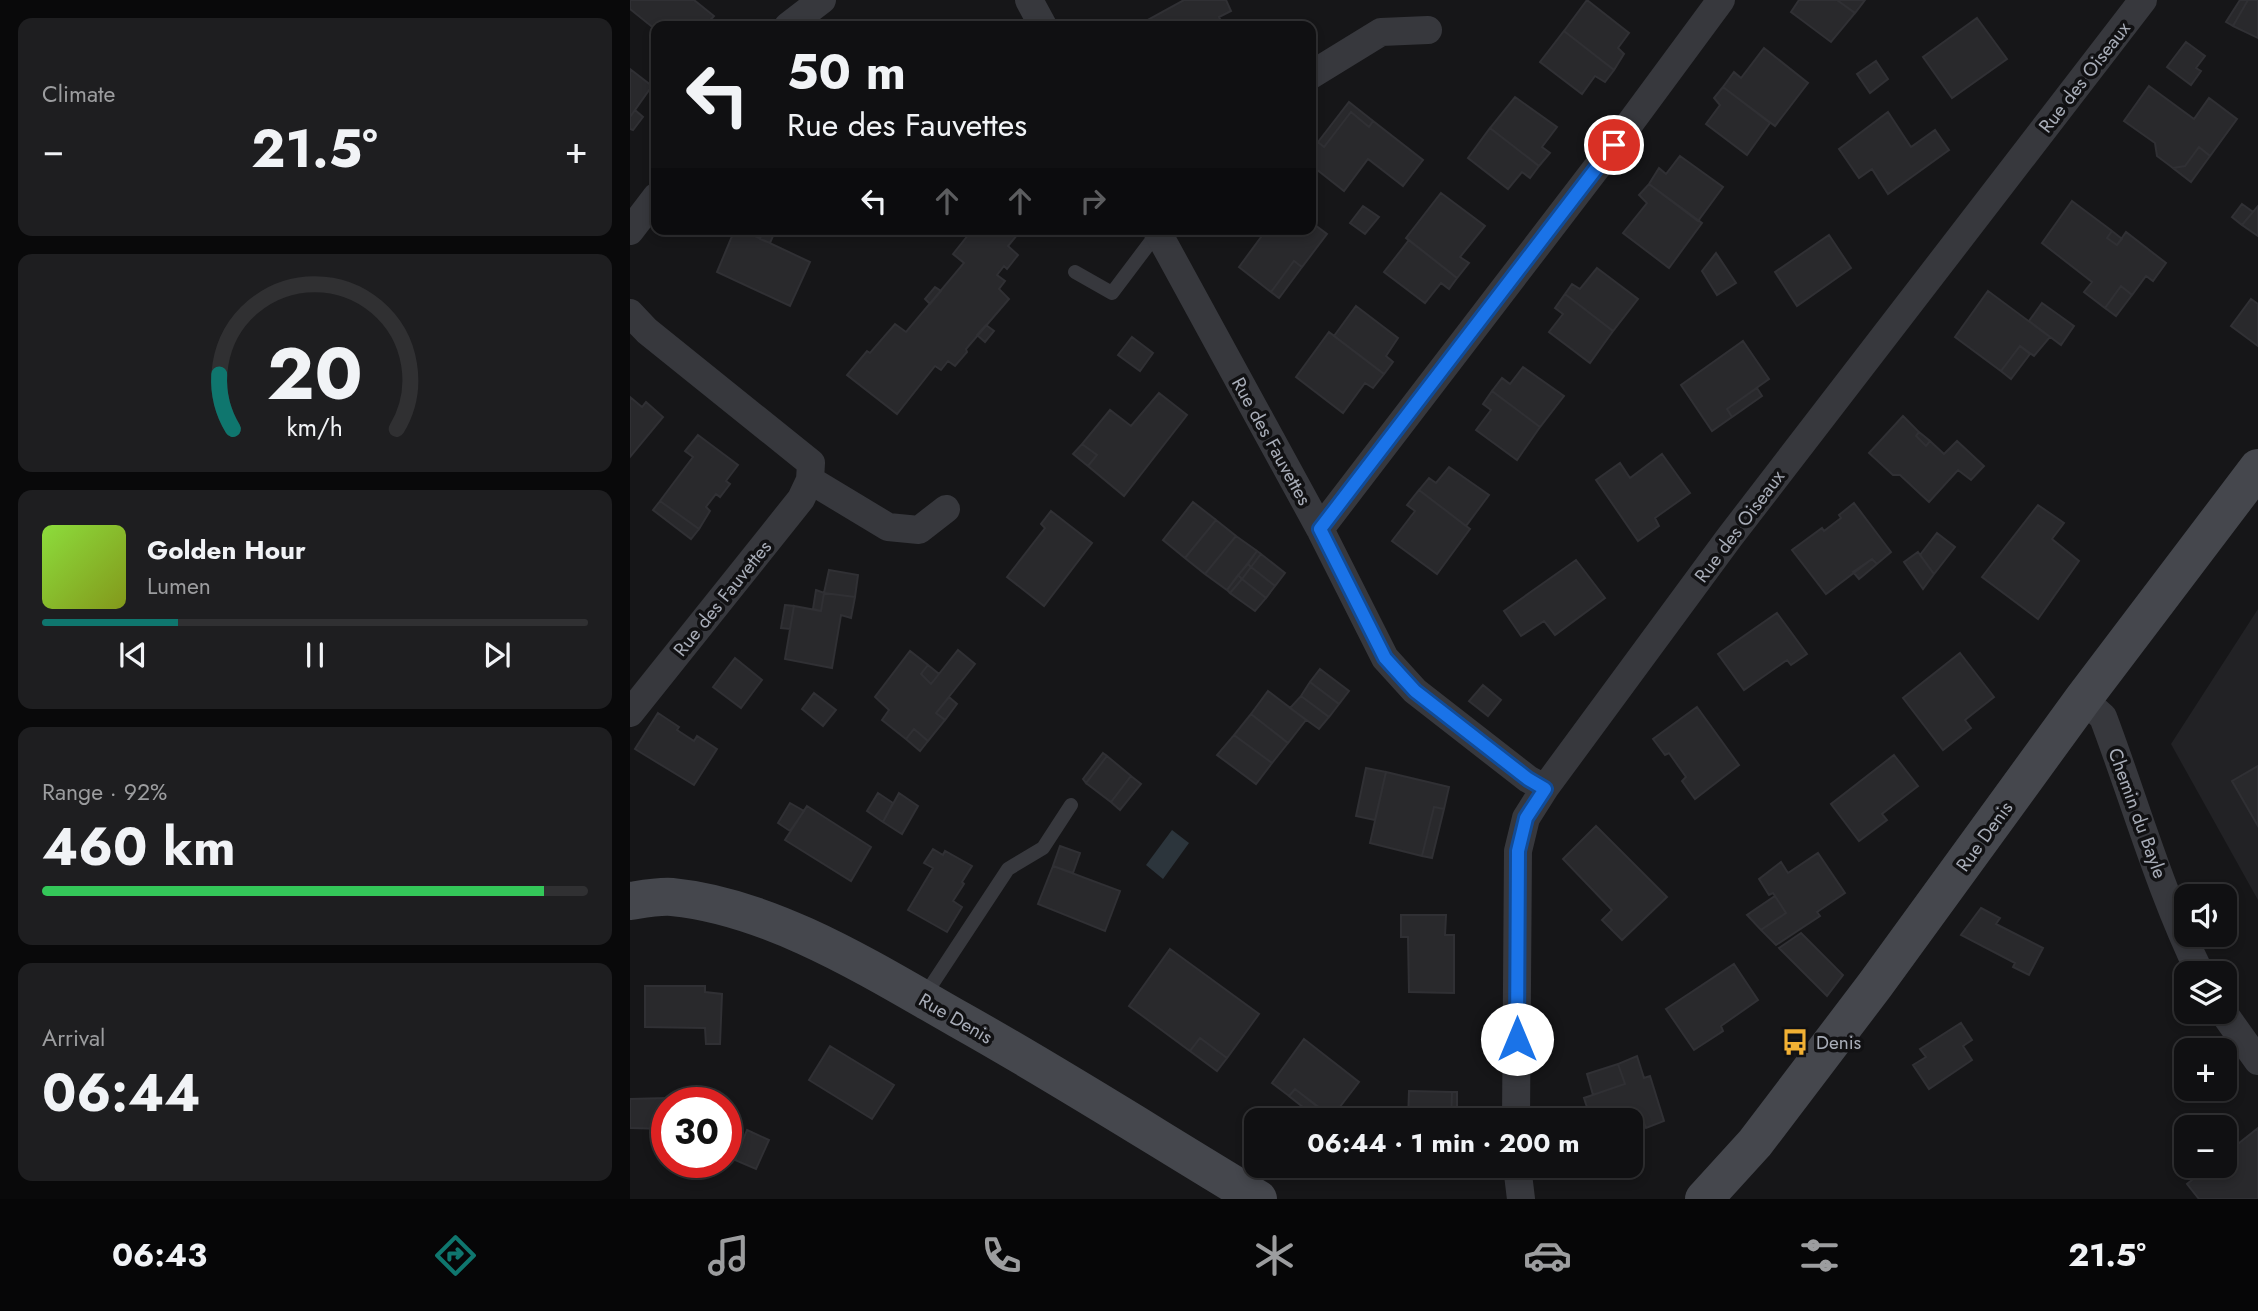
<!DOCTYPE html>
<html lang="en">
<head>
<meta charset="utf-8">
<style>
	:root { --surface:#101012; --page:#1e1e20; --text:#f1f3f6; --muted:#9c9d9f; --line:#303032; --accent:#0f766e }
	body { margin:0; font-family:Jost,sans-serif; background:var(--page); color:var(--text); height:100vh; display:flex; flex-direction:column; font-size:26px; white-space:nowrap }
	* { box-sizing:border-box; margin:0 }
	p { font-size:23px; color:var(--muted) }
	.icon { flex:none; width:38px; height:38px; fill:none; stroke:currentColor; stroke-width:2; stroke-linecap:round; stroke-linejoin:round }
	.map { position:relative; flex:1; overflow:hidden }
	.drawer { display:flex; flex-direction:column; gap:18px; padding:18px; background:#09090a; width:630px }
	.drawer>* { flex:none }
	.banner { position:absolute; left:21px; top:21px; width:665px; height:214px; border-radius:14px; box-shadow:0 4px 10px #0003,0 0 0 2px var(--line); background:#101012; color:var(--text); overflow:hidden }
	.tools { position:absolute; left:1544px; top:884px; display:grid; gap:14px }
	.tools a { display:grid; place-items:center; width:63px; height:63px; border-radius:14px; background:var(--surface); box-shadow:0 4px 10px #0003,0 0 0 2px var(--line); font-size:35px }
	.speed { position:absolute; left:21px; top:1087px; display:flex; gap:14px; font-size:35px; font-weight:700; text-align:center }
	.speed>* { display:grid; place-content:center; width:91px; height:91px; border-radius:50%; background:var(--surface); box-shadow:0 4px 10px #0003,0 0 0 2px var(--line); line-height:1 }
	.speed .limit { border:10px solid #d22; background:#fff; color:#111 }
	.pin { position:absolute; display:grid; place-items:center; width:60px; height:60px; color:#fff; margin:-30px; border:4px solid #fff; border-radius:50%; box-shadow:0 2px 7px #0007 }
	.me { position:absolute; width:77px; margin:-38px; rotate:0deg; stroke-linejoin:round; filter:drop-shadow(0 0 5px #0008) }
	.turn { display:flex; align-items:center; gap:24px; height:147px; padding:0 21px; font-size:32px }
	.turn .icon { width:91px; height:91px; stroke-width:2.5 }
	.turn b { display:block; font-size:49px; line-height:60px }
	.lanes { display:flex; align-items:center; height:66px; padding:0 21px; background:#0003; justify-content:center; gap:35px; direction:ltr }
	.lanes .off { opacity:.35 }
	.big { font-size:52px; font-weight:700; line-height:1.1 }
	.drawer .card { flex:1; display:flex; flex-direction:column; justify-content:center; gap:10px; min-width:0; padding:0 24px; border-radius:14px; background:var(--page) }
	.drawer .dial { align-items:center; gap:0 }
	.dial svg { height:182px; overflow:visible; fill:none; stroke:var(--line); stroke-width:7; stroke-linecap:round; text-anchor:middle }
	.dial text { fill:var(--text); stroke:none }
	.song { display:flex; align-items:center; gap:21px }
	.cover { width:84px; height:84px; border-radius:10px; background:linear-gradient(135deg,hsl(90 70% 55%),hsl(70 70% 35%)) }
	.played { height:7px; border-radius:4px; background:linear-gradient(90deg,var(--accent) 25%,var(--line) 25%) }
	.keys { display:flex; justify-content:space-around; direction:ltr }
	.heat { display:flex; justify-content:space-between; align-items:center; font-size:38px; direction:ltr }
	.charge { height:10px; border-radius:5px; background:linear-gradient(90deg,#34c759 92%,var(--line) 0) }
	.trip { position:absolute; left:614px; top:1108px; width:399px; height:70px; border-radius:14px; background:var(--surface); box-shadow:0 4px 10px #0003,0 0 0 2px var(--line); font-weight:700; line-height:70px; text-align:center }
	.tabs { display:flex; height:112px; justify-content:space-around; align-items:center; background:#060607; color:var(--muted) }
	.tabs .icon { width:49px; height:49px }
	.tabs .current { color:var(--accent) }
	.tabs b { font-size:32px; color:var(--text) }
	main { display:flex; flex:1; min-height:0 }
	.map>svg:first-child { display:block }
	.built { fill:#222225 }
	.water { fill:#2c353c }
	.building { fill:#29292c; stroke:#303034; stroke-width:2 }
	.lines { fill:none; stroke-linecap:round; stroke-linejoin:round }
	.lane { stroke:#37383d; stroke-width:14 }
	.street { stroke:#37383d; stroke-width:28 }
	.secondary { stroke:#45474d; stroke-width:38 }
	.route-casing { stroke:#114b97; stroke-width:18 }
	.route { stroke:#1a73e8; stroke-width:12 }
	.labels { text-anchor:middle; stroke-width:7; stroke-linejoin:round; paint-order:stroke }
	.street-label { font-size:19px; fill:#a8adb8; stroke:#111113 }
	.poi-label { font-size:19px; fill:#a8adb8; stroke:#111113; text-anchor:start }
</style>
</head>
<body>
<main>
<section class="drawer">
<div class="card"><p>Climate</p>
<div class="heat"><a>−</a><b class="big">21.5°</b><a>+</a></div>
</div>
<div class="card dial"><svg viewBox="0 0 100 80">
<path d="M14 69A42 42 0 1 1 86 69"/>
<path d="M14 69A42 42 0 0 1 8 45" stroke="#0f766e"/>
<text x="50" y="56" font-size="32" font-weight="700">20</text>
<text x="50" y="72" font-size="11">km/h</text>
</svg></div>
<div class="card">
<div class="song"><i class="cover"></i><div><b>Golden Hour</b><p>Lumen</p></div></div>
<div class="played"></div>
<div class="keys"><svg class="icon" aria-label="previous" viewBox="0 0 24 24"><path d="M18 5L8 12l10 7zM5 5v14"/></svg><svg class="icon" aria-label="pause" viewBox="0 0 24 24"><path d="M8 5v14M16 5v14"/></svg><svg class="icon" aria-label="next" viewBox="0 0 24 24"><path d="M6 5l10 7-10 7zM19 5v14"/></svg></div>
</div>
<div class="card"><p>Range · 92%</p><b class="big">460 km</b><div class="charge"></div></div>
<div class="card"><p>Arrival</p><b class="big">06:44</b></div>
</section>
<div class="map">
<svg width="1628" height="1199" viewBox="0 0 1628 1199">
	<rect width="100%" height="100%" fill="#161618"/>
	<!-- built -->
	<path class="built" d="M1628 609V900L1541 744Z"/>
	<!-- water -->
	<path class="water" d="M542 830 559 843 533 879 516 865Z"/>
	<!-- building -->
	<path class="building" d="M0 0H64L84 16 75 26H26V30L0 9Z
		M554 0H596L601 11 589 17 593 26H514L512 23Z
		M957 0 999 33 988 48 994 54 984 70 934 31Z
		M1169 0H1207L1225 13 1201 42 1161 12Z
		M1207 0H1235L1225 13Z
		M1610 0H1618L1603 26 1596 22Z
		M1618 0H1628V38L1603 26Z
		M1347 18 1377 59 1322 98 1293 57Z
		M934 31 984 70 975 82 965 76 952 94 910 62Z
		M1556 42 1575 56 1566 68 1571 71 1561 85 1537 67Z
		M1134 48 1178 83 1145 126 1093 87 1104 72 1111 78Z
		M1246 61 1258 79 1240 93 1227 74Z
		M0 69 22 86 0 117Z
		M1519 86 1564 119 1579 98 1607 119 1580 156 1569 147 1555 166 1543 168 1527 156 1525 143 1494 121Z
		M1093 87 1140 123 1117 155 1076 124 1090 105 1084 98Z
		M885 97 927 127 912 147 920 153 909 166 860 128Z
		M719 102 743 121 739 127 721 112 694 147 688 142Z
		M5 110 13 117 3 130 0 129V117Z
		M721 112 739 127 743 121 793 160 773 186 738 159 714 191 681 165V151L688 142 694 147Z
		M1258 112 1281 147 1305 130 1319 150 1258 194 1242 169 1229 178 1209 149Z
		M860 128 909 166 900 178 892 172 878 189 838 158Z
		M1569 147 1580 156 1561 182 1543 168 1555 166Z
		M1050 156 1093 187 1068 221 1019 184 1029 168 1036 174Z
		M1019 184 1072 223 1039 268 993 233 1017 203 1009 195Z
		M811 193 855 226 830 257 839 263 827 278 776 238Z
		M1442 201 1482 231 1477 238 1487 245 1496 232 1536 263 1523 281 1516 276 1502 295 1491 286 1475 308 1454 292 1462 282 1412 243Z
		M1612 204 1623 212 1612 225 1602 217Z
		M733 206 749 217 735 234 720 223Z
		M1628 206V236L1612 225Z
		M681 222 697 234 672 267 664 261 641 292 609 267 637 229H681Z
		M105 229H110L180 262 160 306 87 272Z
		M134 229H146L140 243 130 239Z
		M343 229H392L378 246 388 255 377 269 374 266 367 275 375 281 369 289 379 299 336 349 337 352 325 366 318 361 311 370 305 366 267 414 217 375 237 351 240 353 265 324 276 332 334 263 323 254Z
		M1482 231 1492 239 1487 245 1477 238Z
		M1199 235 1221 268 1167 306 1145 272Z
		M779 240 827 278 819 289 811 283 795 303 754 272Z
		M1086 253 1106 283 1087 295 1072 271Z
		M664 261 672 267 649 298 641 292Z
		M967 268 1008 299 983 331 935 294 942 284 950 289Z
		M1491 286 1502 295 1486 316 1475 308Z
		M305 287 311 291 300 304 295 299Z
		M1358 291 1420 337 1404 356 1390 346 1371 371 1325 337Z
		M935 294 983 331 960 363 919 332 933 314 925 308Z
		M1621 299 1628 304V346L1601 326Z
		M1412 303 1444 326 1431 345 1399 321Z
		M726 306 768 338 756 356 763 362 754 374 704 336Z
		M356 325 364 331 355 342 347 335Z
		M699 332 754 374 743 388 735 383 713 413 666 377Z
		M502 337 523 353 510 371 488 355Z
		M1113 341 1139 379 1097 409 1102 417 1082 431 1051 385Z
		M1390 346 1400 354 1381 379 1371 371Z
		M893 367 934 396 910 427 862 391 872 378 880 384Z
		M1127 388 1132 396 1102 417 1097 409Z
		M862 391 910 427 887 460 846 430 861 410 853 404Z
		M529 393 557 415 494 496 458 466 467 455 452 444 480 410 501 426Z
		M0 397 12 407 16 402 33 417 0 457Z
		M1273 416 1289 432 1286 436 1296 446 1300 441 1314 454 1327 441 1354 466 1341 480 1328 470 1299 502 1270 475H1263L1239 453Z
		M1289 432 1300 441 1296 446 1286 436Z
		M68 435 108 465 96 481 100 484 90 497 86 494 76 507 80 511 69 529 30 501 63 457 55 451Z
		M452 444 467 455 458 466 443 454Z
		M1032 454 1060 493 1025 518 1029 526 1008 541 966 480 990 463 1000 478Z
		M819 467 859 495 836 526 789 490 799 478 806 483Z
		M789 490 840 529 807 574 762 541 785 511 777 505Z
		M30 501 69 529 61 539 23 510Z
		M563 502 586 520 555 558 533 540Z
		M1224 503 1261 552 1247 564 1242 559 1196 594 1162 550 1192 528 1194 531 1211 518 1209 515Z
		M1408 505 1434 523 1422 539 1449 561 1408 619 1352 577Z
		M421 511 462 543 414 606 377 577 415 528 411 524Z
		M586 520 606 536 575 574 555 558Z
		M1307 533 1325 547 1304 574 1290 555Z
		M606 536 627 551 597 590 575 574Z
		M627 551 631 554 621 567 618 564Z
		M1288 552 1304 574 1293 589 1274 562Z
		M631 554 655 573 645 586 621 567Z
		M1242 559 1247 564 1229 579 1223 572Z
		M946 560 975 598 925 635 914 621 891 636 874 611Z
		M618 564 621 567 612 579 608 575Z
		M621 567 645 586 636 598 612 579Z
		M199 570 228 575 225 597 194 593Z
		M608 575 612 579 600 593 597 590Z
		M612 579 636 598 625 611 600 593Z
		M186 590 194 593 191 611 183 609Z
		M194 593 225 597 221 618 211 615 202 668 155 659 164 606 191 611Z
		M155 605 164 606 160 629 151 628Z
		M1147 613 1177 654 1161 665 1157 660 1114 690 1088 654Z
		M328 650 345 664 306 713 315 720 298 741 284 729 276 739 252 720 259 710 245 697 280 651 298 665 291 674 301 684Z
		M1330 653 1364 697 1335 720 1341 728 1313 750 1273 698Z
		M105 658 132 680 111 708 83 687Z
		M298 665 309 674 301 684 291 674Z
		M690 669 719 691 709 704 680 682Z
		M680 682 709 704 699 717 671 696Z
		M853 685 871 700 858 716 839 701Z
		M638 691 676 720 658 743 621 714Z
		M184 693 206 710 193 726 172 709Z
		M671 696 699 717 689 729 660 708Z
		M319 697 327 704 315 720 306 713Z
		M1067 707 1109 765 1065 799 1052 781 1056 777 1039 753 1035 755 1023 739Z
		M28 713 49 727 47 730 64 741 67 736 87 749 64 785 5 749Z
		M621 714 658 743 642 763 604 735Z
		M284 729 298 741 290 751 276 739Z
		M604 735 642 763 626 784 587 755Z
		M473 753 477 756 456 783 453 779Z
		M1264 755 1288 786 1252 814 1257 820 1229 841 1201 804Z
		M477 756 501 776 481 802 456 783Z
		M1628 766V826L1602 781Z
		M736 768 756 772 745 820 726 816Z
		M756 772 819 787 814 809 804 807 792 856 740 843Z
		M501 776 511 784 490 810 481 802Z
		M248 793 263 803 253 822 237 811Z
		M269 793 288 806 272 834 253 822Z
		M160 803 174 811 160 831 148 823Z
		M177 806 241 847 221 881 155 840Z
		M804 807 814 809 802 858 792 856Z
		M966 826 1037 897 992 940 972 920 982 910 933 859Z
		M430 846 450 853 443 873 423 866Z
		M303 849 313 855 315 851 342 866 332 882 334 884 323 901 332 907 317 932 278 910 303 868 294 863Z
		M1188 853 1215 893 1187 912 1190 916 1146 945 1131 930 1156 913 1143 893 1139 895 1129 879 1151 862 1158 873Z
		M423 866 490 891 475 931 408 904Z
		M1145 896 1156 913 1131 930 1117 915Z
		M1351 908 1370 918 1366 924 1413 948 1399 975 1383 967 1385 963 1331 935Z
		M771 915H816L815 935H824V993L779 992 778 937H771Z
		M1171 933 1213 975 1197 996 1149 948Z
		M540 949 629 1014 597 1058 570 1038 560 1051 499 1006Z
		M1104 964 1128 1000 1091 1026 1093 1031 1064 1050 1036 1009Z
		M15 986H75V992L92 994 90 1044H76L75 1028 15 1027Z
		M1331 1023 1342 1040 1333 1046 1342 1060 1299 1089 1283 1065 1296 1057 1290 1049Z
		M570 1038 597 1058 587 1071 560 1051Z
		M674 1039 729 1082 702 1117 665 1089 659 1096 642 1083Z
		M200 1046 264 1085 242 1119 179 1080Z
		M1007 1056 1014 1078 1020 1076 1034 1121 1016 1128 1014 1123 1001 1128V1120H961L954 1098 995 1084 988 1064Z
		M988 1064 995 1084 963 1095 957 1074Z
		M665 1089 689 1108 683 1115 659 1096Z
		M779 1091 822 1092 821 1120H778Z
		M822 1092H827V1120H821Z
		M37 1098 36 1129 0 1128V1099Z
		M1628 1128V1199H1569L1557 1184 1580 1166H1594V1155Z
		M117 1130 139 1140 126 1169 105 1160Z"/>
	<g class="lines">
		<!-- lane -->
		<path class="lane" d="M445 272 482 293 528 232
			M293 998 378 869 413 848 441 805"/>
		<!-- street -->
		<path class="street" d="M399 0 413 26
			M158 26 192 0
			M681 75 751 32 798 30
			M526 229 690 529 755 658 785 691 898 779 915 788
			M0 231 26 197
			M0 313 17 331 181 463 180 480 171 499 0 713
			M180 480 258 527 289 530 316 509
			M690 529 984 145 1091 0
			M1453 699 1473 717C1505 802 1530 891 1570 973
			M1593 1012 1628 1061
			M886 1120 888 851 896 818 915 788 1099 538 1513 0
			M887 1166 891 1199"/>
		<!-- secondary -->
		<path class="secondary" d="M0 901C13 899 29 896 42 897 143 907 242 970 328 1019 430 1076 528 1139 628 1199
			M1074 1199 1125 1143 1245 985 1453 699 1628 468"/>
	</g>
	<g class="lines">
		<defs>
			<path id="route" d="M887 1039 888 851 896 818 915 789 898 779 785 691 755 658 690 529 984 145"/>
		</defs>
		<!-- route casing -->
		<use href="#route" class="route-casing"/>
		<!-- route -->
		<use href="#route" class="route"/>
	</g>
	<!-- icons -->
	<defs>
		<symbol id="bus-bare" viewBox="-9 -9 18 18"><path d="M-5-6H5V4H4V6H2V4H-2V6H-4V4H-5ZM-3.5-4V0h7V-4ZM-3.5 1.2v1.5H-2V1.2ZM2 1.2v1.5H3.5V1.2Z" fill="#f2b134" stroke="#111113" stroke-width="2.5" paint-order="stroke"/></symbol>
	</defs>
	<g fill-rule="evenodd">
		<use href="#bus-bare" x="1146" y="1023" width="38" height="38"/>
	</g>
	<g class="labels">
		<!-- street labels -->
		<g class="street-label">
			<text transform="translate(1454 77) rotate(-52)" y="7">Rue des Oiseaux</text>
			<text transform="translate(642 441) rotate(61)" y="7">Rue des Fauvettes</text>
			<text transform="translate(1109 526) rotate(-53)" y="7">Rue des Oiseaux</text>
			<text transform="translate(92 598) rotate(-51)" y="7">Rue des Fauvettes</text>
			<text transform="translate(1508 813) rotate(70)" y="7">Chemin du Bayle</text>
			<text transform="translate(1354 836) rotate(-54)" y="7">Rue Denis</text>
			<text transform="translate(326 1018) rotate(30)" y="7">Rue Denis</text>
		</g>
		<!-- poi labels -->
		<g class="poi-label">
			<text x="1186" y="1049">Denis</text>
		</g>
	</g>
</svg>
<div class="tools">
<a><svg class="icon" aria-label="sound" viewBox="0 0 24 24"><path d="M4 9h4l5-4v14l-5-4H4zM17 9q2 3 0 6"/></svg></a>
<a><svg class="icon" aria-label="layers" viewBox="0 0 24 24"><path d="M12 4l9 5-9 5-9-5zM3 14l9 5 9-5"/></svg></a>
<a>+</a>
<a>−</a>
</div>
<div class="speed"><div class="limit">30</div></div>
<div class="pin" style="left:984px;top:145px;background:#d93025"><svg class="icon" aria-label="arrive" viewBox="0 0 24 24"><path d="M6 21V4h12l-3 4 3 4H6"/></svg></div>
<svg class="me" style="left:887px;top:1039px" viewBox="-20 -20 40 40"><circle r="19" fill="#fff"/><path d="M0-13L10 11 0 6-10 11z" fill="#1a73e8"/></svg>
<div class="trip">06:44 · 1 min · 200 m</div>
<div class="banner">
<div class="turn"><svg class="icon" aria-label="left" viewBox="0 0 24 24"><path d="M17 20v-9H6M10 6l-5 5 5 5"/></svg><div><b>50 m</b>Rue des Fauvettes</div></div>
<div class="lanes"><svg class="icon" aria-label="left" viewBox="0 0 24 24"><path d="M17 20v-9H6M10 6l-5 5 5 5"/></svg><svg class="icon off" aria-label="ahead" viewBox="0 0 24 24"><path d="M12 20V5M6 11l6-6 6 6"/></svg><svg class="icon off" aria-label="ahead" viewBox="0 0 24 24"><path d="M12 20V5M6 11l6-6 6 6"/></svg><svg class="icon off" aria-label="right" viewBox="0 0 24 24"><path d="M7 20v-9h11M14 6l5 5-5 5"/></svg></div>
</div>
</div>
</main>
<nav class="tabs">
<b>06:43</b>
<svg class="icon current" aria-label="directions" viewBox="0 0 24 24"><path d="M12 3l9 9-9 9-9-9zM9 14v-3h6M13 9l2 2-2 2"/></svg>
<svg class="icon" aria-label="music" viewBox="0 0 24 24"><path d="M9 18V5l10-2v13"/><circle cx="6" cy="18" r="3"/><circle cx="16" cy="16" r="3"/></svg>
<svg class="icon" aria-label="phone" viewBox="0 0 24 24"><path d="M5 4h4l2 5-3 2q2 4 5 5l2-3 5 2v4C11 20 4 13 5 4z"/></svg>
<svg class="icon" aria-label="climate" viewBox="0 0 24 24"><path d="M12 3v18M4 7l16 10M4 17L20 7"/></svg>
<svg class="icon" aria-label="car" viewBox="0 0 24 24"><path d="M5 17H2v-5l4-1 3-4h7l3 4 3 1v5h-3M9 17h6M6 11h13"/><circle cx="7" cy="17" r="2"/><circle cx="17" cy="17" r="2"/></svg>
<svg class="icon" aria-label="filters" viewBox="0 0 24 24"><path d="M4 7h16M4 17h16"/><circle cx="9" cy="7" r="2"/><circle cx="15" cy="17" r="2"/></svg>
<b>21.5°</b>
</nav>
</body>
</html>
